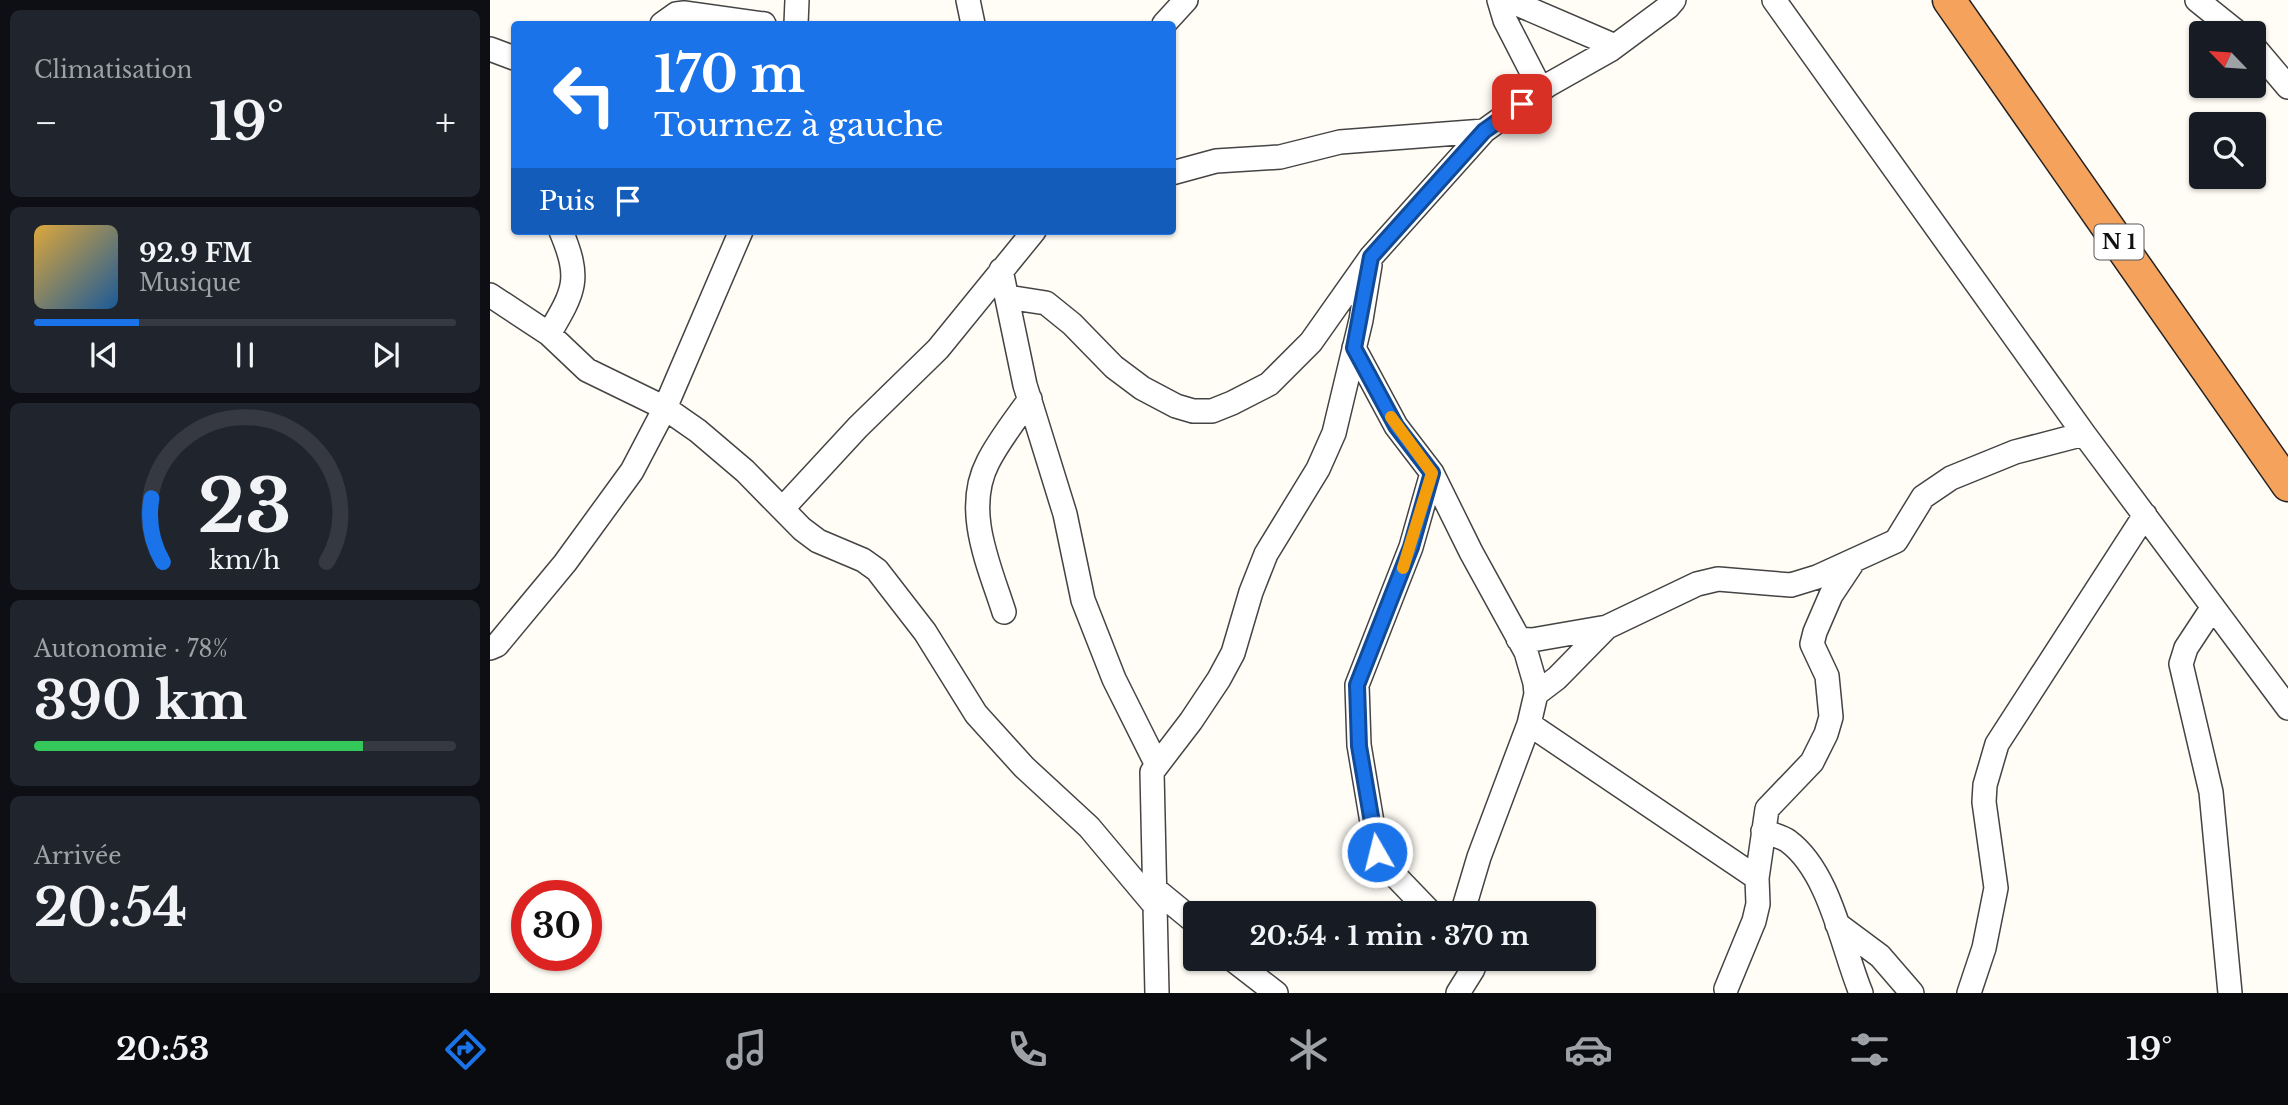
<!DOCTYPE html>
<html lang="fr">
<head>
<meta charset="utf-8">
<style>
	:root { --surface:#171b24; --page:#20242c; --text:#f1f3f6; --muted:#9ea1a6; --line:#363941; --accent:#1a73e8 }
	body { margin:0; font-family:"Libre Baskerville",serif; background:var(--page); color:var(--text); height:100vh; display:flex; flex-direction:column; font-size:26px; white-space:nowrap }
	* { box-sizing:border-box; margin:0 }
	p { font-size:23px; color:var(--muted) }
	.icon { flex:none; width:38px; height:38px; fill:none; stroke:currentColor; stroke-width:2; stroke-linecap:round; stroke-linejoin:round }
	.map { position:relative; flex:1; overflow:hidden }
	.side { display:flex; flex-direction:column; gap:10px; padding:10px; background:#0d0f14; width:490px }
	.side>* { flex:none }
	.banner { position:absolute; left:21px; top:21px; width:665px; height:214px; border-radius:7px; box-shadow:0 2px 5px #0004; background:#1a73e8; color:#fff; overflow:hidden }
	.needle { width:46px; rotate:295deg }
	.controls { position:absolute; left:1699px; top:21px; display:grid; gap:14px }
	.controls a { display:grid; place-items:center; width:77px; height:77px; border-radius:7px; background:var(--surface); box-shadow:0 2px 5px #0004; font-size:35px }
	.speed { position:absolute; left:21px; top:880px; display:flex; gap:14px; font-size:35px; font-weight:700; text-align:center }
	.speed>* { display:grid; place-content:center; width:91px; height:91px; border-radius:50%; background:var(--surface); box-shadow:0 2px 5px #0004; line-height:1 }
	.speed .limit { border:10px solid #d22; background:#fff; color:#111 }
	.pin { position:absolute; display:grid; place-items:center; width:60px; height:60px; color:#fff; margin:-30px; border-radius:14px; box-shadow:0 4px 10px #0006 }
	.me { position:absolute; width:77px; margin:-38px; rotate:352deg; stroke-linejoin:round; filter:drop-shadow(0 0 5px #0008) }
	.turn { display:flex; align-items:center; gap:24px; height:147px; padding:0 28px; font-size:32px }
	.turn .icon { width:91px; height:91px; stroke-width:2.5 }
	.turn b { display:block; font-size:49px; line-height:60px }
	.then { display:flex; align-items:center; height:66px; padding:0 28px; background:#0003; gap:14px; font-size:26px }
	.big { font-size:52px; font-weight:700; line-height:1.1 }
	.side .widget { flex:1; display:flex; flex-direction:column; justify-content:center; gap:10px; min-width:0; padding:0 24px; border-radius:10px; background:var(--page) }
	.side .dial { align-items:center; gap:0 }
	.dial svg { height:182px; overflow:visible; fill:none; stroke:var(--line); stroke-width:7; stroke-linecap:round; text-anchor:middle }
	.dial text { fill:var(--text); stroke:none }
	.song { display:flex; align-items:center; gap:21px }
	.cover { width:84px; height:84px; border-radius:10px; background:linear-gradient(135deg,hsl(40 70% 55%),hsl(210 70% 35%)) }
	.played { height:7px; border-radius:4px; background:linear-gradient(90deg,var(--accent) 25%,var(--line) 25%) }
	.keys { display:flex; justify-content:space-around; direction:ltr }
	.heat { display:flex; justify-content:space-between; align-items:center; font-size:38px; direction:ltr }
	.charge { height:10px; border-radius:5px; background:linear-gradient(90deg,#34c759 78%,var(--line) 0) }
	.trip { position:absolute; left:693px; top:901px; width:413px; height:70px; border-radius:7px; background:var(--surface); box-shadow:0 2px 5px #0004; font-weight:700; line-height:70px; text-align:center }
	.menu { display:flex; height:112px; justify-content:space-around; align-items:center; background:#090b0e; color:var(--muted) }
	.menu .icon { width:49px; height:49px }
	.menu .on { color:var(--accent) }
	.menu b { font-size:32px; color:var(--text) }
	main { display:flex; flex:1; min-height:0 }
	.map>svg:first-child { display:block }
	.lines { fill:none; stroke-linecap:round; stroke-linejoin:round }
	.minor-casing { stroke:#444; stroke-width:26 }
	.highway-casing { stroke:#222; stroke-width:35 }
	.minor { stroke:#fff; stroke-width:23 }
	.highway { stroke:#f5a25d; stroke-width:32 }
	.route-casing { stroke:#114b97; stroke-width:18 }
	.route { stroke:#1a73e8; stroke-width:12 }
	.slow { stroke:#f59e0b; stroke-width:12 }
	.labels { text-anchor:middle; stroke-width:7; stroke-linejoin:round; paint-order:stroke }
	.shield { fill:#fff; stroke:#585858; stroke-width:2 }
	.shield-label { font-size:21px; font-weight:bold; fill:#111 }
</style>
</head>
<body>
<main>
<section class="side">
<div class="widget"><p>Climatisation</p>
<div class="heat"><a>−</a><b class="big">19°</b><a>+</a></div>
</div>
<div class="widget">
<div class="song"><i class="cover"></i><div><b>92.9 FM</b><p>Musique</p></div></div>
<div class="played"></div>
<div class="keys"><svg class="icon" aria-label="previous" viewBox="0 0 24 24"><path d="M18 5L8 12l10 7zM5 5v14"/></svg><svg class="icon" aria-label="pause" viewBox="0 0 24 24"><path d="M8 5v14M16 5v14"/></svg><svg class="icon" aria-label="next" viewBox="0 0 24 24"><path d="M6 5l10 7-10 7zM19 5v14"/></svg></div>
</div>
<div class="widget dial"><svg viewBox="0 0 100 80">
<path d="M14 69A42 42 0 1 1 86 69"/>
<path d="M14 69A42 42 0 0 1 9 41" stroke="#1a73e8"/>
<text x="50" y="56" font-size="32" font-weight="700">23</text>
<text x="50" y="72" font-size="11">km/h</text>
</svg></div>
<div class="widget"><p>Autonomie · 78%</p><b class="big">390 km</b><div class="charge"></div></div>
<div class="widget"><p>Arrivée</p><b class="big">20:54</b></div>
</section>
<div class="map">
<svg width="1798" height="993" viewBox="0 0 1798 993">
	<rect width="100%" height="100%" fill="#fffdf5"/>
	<g class="lines">
		<defs>
			<path id="minor" d="M478 0 483 24
				M1009 0 1015 20 1051 90
				M1018 0 1125 46
				M1284 0 1594 434 1798 708
				M1707 0 1748 33
				M172 24 186 14 194 13 274 24
				M306 24 307 0
				M674 24 696 0
				M1764 47 1798 87
				M0 49 24 58
				M682 173 726 161 790 157 850 142 994 131
				M511 270 535 385 575 514 593 600 624 679 666 763
				M0 295 59 334 97 370 175 408 208 431 255 471 312 529 328 541 373 560 387 570 435 632 486 714 534 767 599 827 667 908
				M517 297 556 303 582 324 624 367 652 388 686 406 703 411H722L742 403 779 384 821 342 881 257 994 131 1058 85 1120 50 1178 7 1184 0
				M59 334C85 290 91 279 71 231
				M864 348 906 426 942 473 981 552 1036 652 1045 683 1046 694 1039 724 989 857 972 914
				M294 507 368 427 448 349 544 231
				M1723 607 1696 648 1691 664 1721 792 1740 993
				M514 612C499 565 473 510 498 462 509 440 526 419 540 399
				M1028 639 1042 640 1117 627 1207 584 1228 579 1301 585 1327 577 1406 541 1433 497 1461 478 1525 452 1594 434
				M0 648 7 645 75 563 142 471 175 408 251 231
				M1046 694 1067 678 1117 627
				M1039 724 1267 878
				M1273 831C1280 834 1291 836 1298 841 1340 872 1352 947 1371 993
				M666 890 705 922
				M942 914 891 861 887 852 869 745 867 685 921 547 942 473
				M1347 924 1390 956 1422 993
				M742 959 786 993
				M1236 989 1264 921 1268 904 1267 878 1277 809 1322 762 1336 734 1341 717 1337 676 1322 644 1325 632 1341 595 1363 562
				M667 993 662 772 701 721 729 679 743 653 761 592 776 554 828 469 844 433 871 320 880 265
				M968 993 983 969 978 959
				M1479 993 1494 948 1506 888 1494 802 1495 785 1507 744 1655 515"/>
			<path id="highway" d="M1459 0 1798 485"/>
		</defs>
		<!-- minor casing -->
		<use href="#minor" class="minor-casing"/>
		<!-- highway casing -->
		<use href="#highway" class="highway-casing"/>
		<!-- minor -->
		<use href="#minor" class="minor"/>
		<!-- highway -->
		<use href="#highway" class="highway"/>
	</g>
	<g class="lines">
		<defs>
			<path id="route" d="M887 852 869 746 867 685 921 547 942 473 906 426 864 348 881 257 994 131 1032 104"/>
		</defs>
		<!-- route casing -->
		<use href="#route" class="route-casing"/>
		<!-- route -->
		<use href="#route" class="route"/>
		<!-- slow -->
		<path class="slow" d="M901 417 942 473 913 568"/>
	</g>
	<g class="labels">
		<!-- shield labels -->
		<rect class="shield" x="1604.5" y="224.5" width="49" height="35" rx="5"/>
		<g class="shield-label">
			<text x="1629" y="249">N 1</text>
		</g>
	</g>
</svg>
<div class="controls">
<a><svg class="needle" viewBox="-14 -14 28 28"><path d="M0-13l5 13h-10z" fill="#e53935"/><path d="M0 13l5-13h-10z" fill="#9ea1a6"/></svg></a>
<a><svg class="icon" aria-label="search" viewBox="0 0 24 24"><circle cx="10" cy="10" r="6"/><path d="M15 15l6 6"/></svg></a>
</div>
<div class="speed"><div class="limit">30</div></div>
<div class="pin" style="left:1032px;top:104px;background:#d93025"><svg class="icon" aria-label="arrive" viewBox="0 0 24 24"><path d="M6 21V4h12l-3 4 3 4H6"/></svg></div>
<svg class="me" style="left:887px;top:852px" viewBox="-20 -20 40 40"><circle r="17" fill="#1a73e8" stroke="#fff" stroke-width="3"/><path d="M0-11L8 9 0 5-8 9z" fill="#fff"/></svg>
<div class="trip">20:54 · 1 min · 370 m</div>
<div class="banner">
<div class="turn"><svg class="icon" aria-label="left" viewBox="0 0 24 24"><path d="M17 20v-9H6M10 6l-5 5 5 5"/></svg><div><b>170 m</b>Tournez à gauche</div></div>
<div class="then">Puis<svg class="icon" aria-label="arrive" viewBox="0 0 24 24"><path d="M6 21V4h12l-3 4 3 4H6"/></svg></div>
</div>
</div>
</main>
<nav class="menu">
<b>20:53</b>
<svg class="icon on" aria-label="directions" viewBox="0 0 24 24"><path d="M12 3l9 9-9 9-9-9zM9 14v-3h6M13 9l2 2-2 2"/></svg>
<svg class="icon" aria-label="music" viewBox="0 0 24 24"><path d="M9 18V5l10-2v13"/><circle cx="6" cy="18" r="3"/><circle cx="16" cy="16" r="3"/></svg>
<svg class="icon" aria-label="phone" viewBox="0 0 24 24"><path d="M5 4h4l2 5-3 2q2 4 5 5l2-3 5 2v4C11 20 4 13 5 4z"/></svg>
<svg class="icon" aria-label="climate" viewBox="0 0 24 24"><path d="M12 3v18M4 7l16 10M4 17L20 7"/></svg>
<svg class="icon" aria-label="car" viewBox="0 0 24 24"><path d="M5 17H2v-5l4-1 3-4h7l3 4 3 1v5h-3M9 17h6M6 11h13"/><circle cx="7" cy="17" r="2"/><circle cx="17" cy="17" r="2"/></svg>
<svg class="icon" aria-label="filters" viewBox="0 0 24 24"><path d="M4 7h16M4 17h16"/><circle cx="9" cy="7" r="2"/><circle cx="15" cy="17" r="2"/></svg>
<b>19°</b>
</nav>
</body>
</html>
